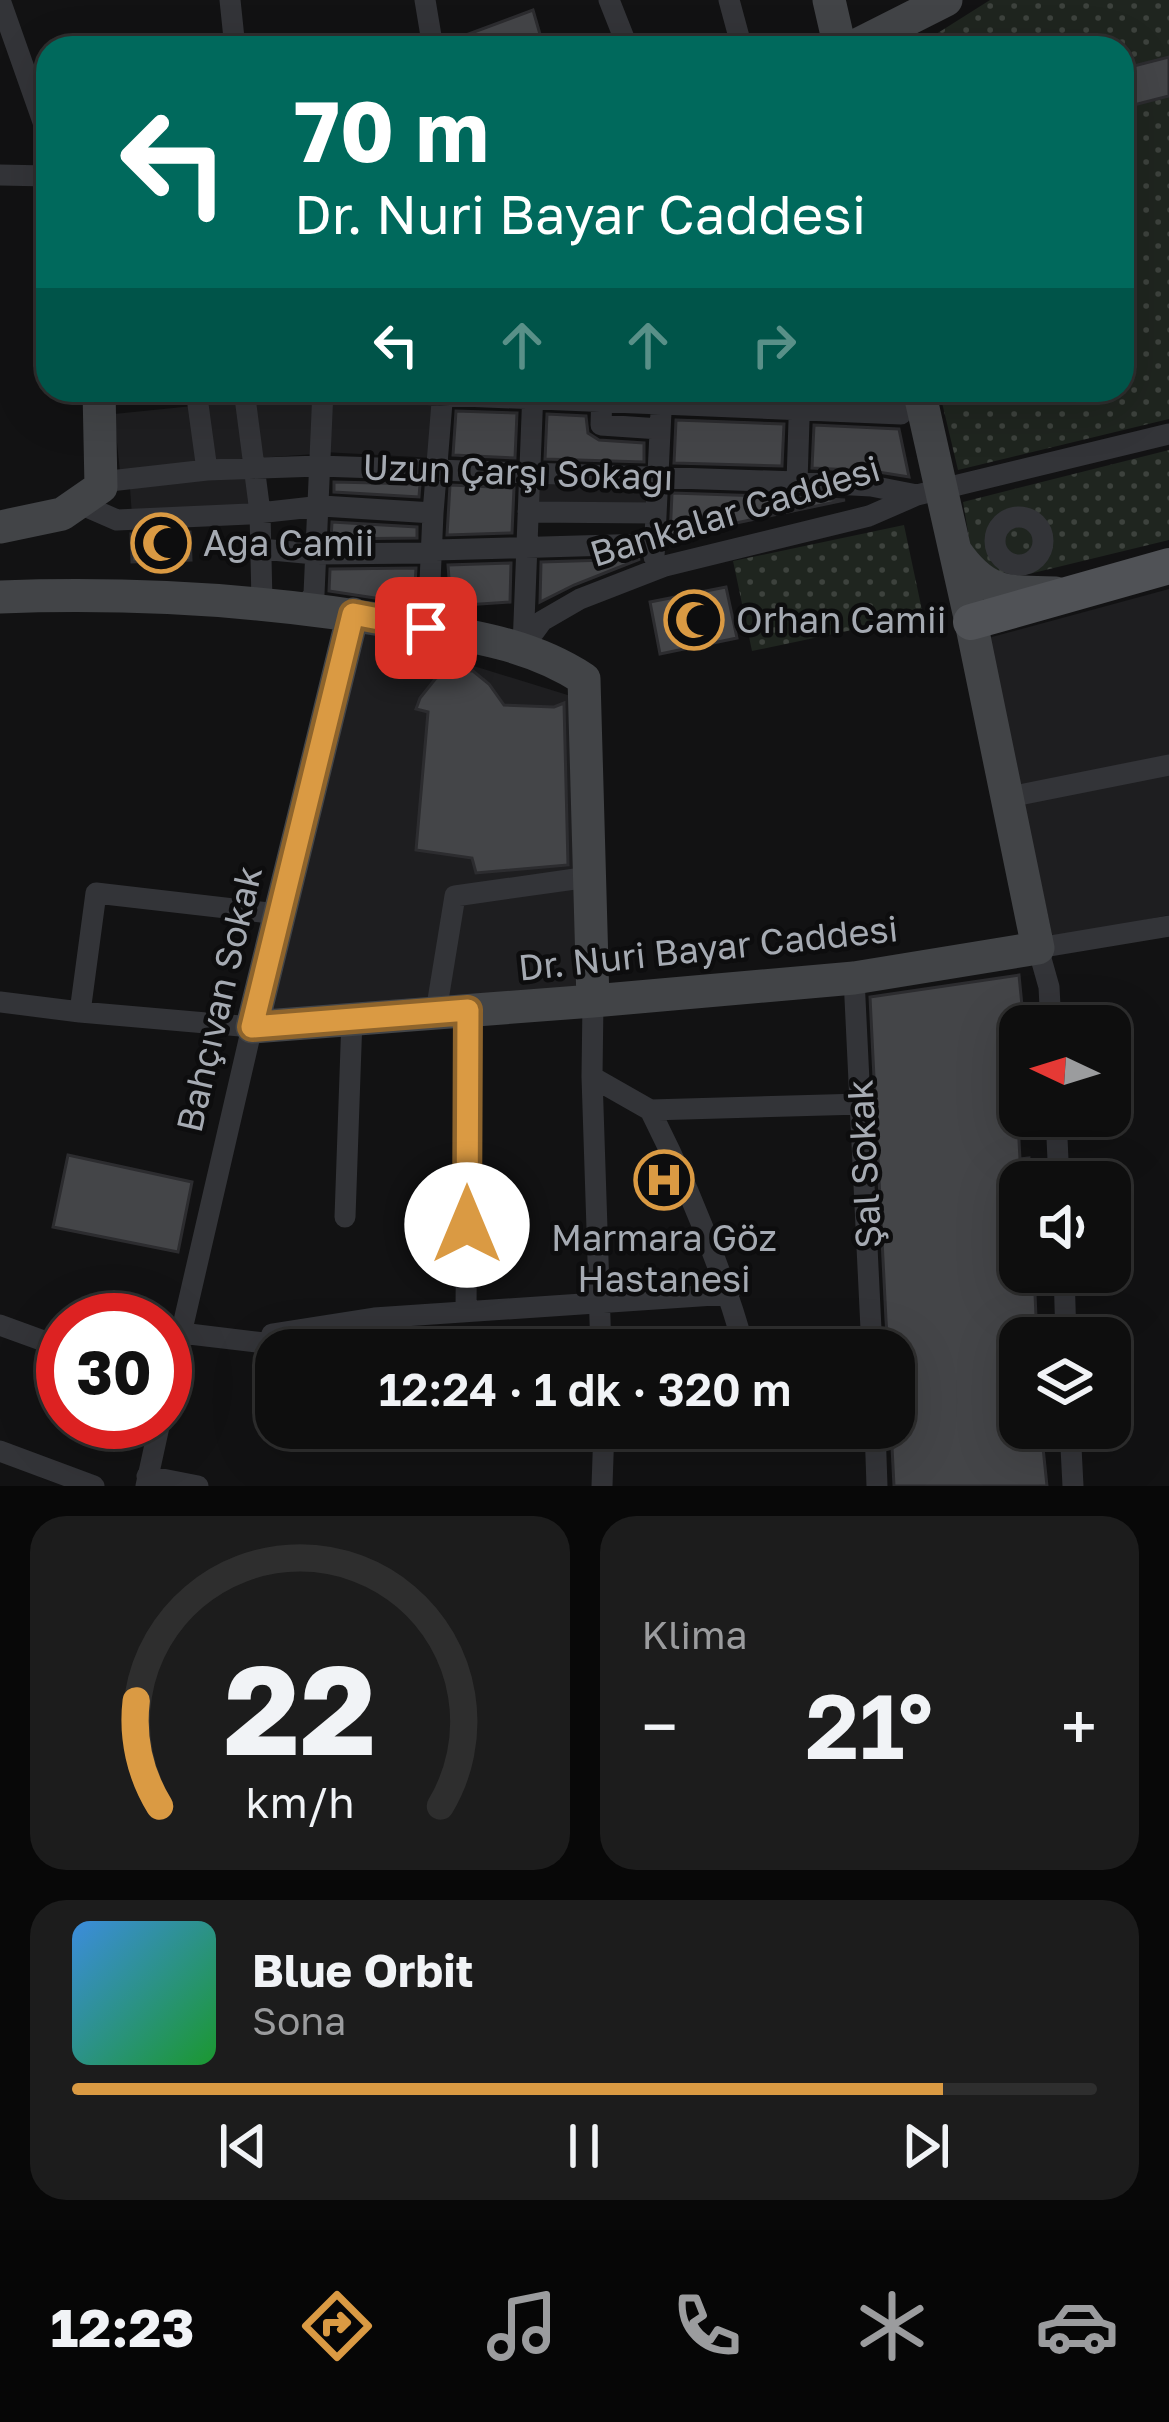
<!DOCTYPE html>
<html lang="tr">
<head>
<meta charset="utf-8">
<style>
	:root { --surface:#0e0e0e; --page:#1c1c1c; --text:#f1f3f6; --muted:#9b9c9e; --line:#2e2e2e; --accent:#da9a43 }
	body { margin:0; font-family:"Golos Text",sans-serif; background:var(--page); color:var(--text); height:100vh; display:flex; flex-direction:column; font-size:45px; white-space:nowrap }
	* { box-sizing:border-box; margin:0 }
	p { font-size:39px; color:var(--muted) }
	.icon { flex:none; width:66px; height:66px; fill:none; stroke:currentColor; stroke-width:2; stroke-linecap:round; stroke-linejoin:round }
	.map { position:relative; height:1486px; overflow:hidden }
	.panel { display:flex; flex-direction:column; gap:30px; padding:30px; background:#080808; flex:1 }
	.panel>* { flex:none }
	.guide { position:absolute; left:36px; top:36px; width:1098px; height:366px; border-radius:36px; box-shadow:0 12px 48px #0002,0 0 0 3px var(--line); background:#00695c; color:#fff; overflow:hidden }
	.needle { width:78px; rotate:274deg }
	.tools { position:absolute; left:999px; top:1005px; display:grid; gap:24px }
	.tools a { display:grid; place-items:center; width:132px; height:132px; border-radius:24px; background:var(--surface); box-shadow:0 12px 48px #0002,0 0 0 3px var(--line); font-size:60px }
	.speed { position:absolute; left:36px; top:1293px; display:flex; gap:24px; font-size:60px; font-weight:700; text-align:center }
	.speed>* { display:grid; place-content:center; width:156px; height:156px; border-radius:50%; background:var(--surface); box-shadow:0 12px 48px #0002,0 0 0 3px var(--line); line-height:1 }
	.speed .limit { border:18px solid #d22; background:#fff; color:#111 }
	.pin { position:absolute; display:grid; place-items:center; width:102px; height:102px; color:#fff; margin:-51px; border-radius:24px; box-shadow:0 6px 18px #0006 }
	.me { position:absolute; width:132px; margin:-66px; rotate:0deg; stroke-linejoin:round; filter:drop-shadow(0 0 9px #0008) }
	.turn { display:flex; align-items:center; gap:42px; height:252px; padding:0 60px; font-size:54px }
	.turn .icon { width:156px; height:156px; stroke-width:2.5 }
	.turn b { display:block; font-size:84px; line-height:102px }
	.lanes { display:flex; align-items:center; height:114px; padding:0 60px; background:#0003; justify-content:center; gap:60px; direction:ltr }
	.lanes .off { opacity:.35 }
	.big { font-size:90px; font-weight:600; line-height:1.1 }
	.panel .card { flex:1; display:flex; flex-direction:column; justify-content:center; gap:18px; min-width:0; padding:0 42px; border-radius:36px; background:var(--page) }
	.panel .dial { align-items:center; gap:0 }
	.dial svg { height:312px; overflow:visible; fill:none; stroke:var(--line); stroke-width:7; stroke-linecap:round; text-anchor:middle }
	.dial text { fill:var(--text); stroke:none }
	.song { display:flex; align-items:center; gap:36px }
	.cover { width:144px; height:144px; border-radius:18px; background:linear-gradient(135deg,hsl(210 70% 55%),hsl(130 70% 35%)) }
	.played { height:12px; border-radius:6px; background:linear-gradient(90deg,var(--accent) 85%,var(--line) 85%) }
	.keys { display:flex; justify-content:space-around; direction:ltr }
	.heat { display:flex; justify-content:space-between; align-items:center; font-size:66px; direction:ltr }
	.panel .tiles { flex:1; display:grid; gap:30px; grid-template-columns:1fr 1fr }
	.card:last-child { grid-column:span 2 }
	.trip { position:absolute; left:255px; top:1329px; width:660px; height:120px; border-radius:36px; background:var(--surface); box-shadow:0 12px 48px #0002,0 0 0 3px var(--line); font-weight:600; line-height:120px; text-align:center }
	.dock { display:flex; height:192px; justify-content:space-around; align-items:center; background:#060606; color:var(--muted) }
	.dock .icon { width:84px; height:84px }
	.dock .selected { color:var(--accent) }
	.dock b { font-size:54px; color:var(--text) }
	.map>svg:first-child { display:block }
	.built { fill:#1e1e20 }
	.grass { fill:url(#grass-dots) }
	.building { fill:#444548; stroke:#2c2c2f; stroke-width:3 }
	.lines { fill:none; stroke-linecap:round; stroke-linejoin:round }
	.street { stroke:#333438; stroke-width:21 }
	.secondary { stroke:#424447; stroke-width:33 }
	.primary { stroke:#505256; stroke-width:36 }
	.route-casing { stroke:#8e642c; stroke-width:30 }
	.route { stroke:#da9a43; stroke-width:21 }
	.labels { text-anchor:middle; stroke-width:9; stroke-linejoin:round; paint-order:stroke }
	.street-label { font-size:36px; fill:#a5aab2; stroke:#0d0d0e }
	.poi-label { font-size:36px; fill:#a5aab2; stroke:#0d0d0e; text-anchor:start }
</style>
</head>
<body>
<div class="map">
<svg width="1169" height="1486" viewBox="0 0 1169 1486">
	<defs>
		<pattern id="grass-dots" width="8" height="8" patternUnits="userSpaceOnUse" patternTransform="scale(3)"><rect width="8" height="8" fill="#1f251f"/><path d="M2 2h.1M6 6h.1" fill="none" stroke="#3d423d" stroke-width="1.8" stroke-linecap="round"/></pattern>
	</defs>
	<rect width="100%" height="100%" fill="#121213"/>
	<!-- built -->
	<path class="built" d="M202 390H240L249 458 212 462Z
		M250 390 319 393 316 454 257 458Z
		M326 396 439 402 435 458 323 452Z
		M193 406 199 463 120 472 114 414Z
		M252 475 256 506 132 516 130 488Z
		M537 480 651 483V506L536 508Z
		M1169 589V915L1053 939 988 638Z
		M348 627 574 697 577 993 268 1022Z"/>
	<!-- grass -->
	<path class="grass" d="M990 0H1169V419L958 470 939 390H1122V48H914Z
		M1169 450V540L1029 574 992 573 973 562 963 502Z
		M904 525 923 615 752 651 733 561Z"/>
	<!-- building -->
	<path class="building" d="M533 10 544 48H448L447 42Z
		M1169 57V96L1122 108V69Z
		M456 411 517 413 515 458 453 455Z
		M547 414 586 416 588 433 599 440 644 443V462L545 459Z
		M676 420 784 424 782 466 674 463Z
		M814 425 899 429 909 477 872 471 812 468Z
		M334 482 420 484 419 497 334 492Z
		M450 485 514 488 512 533 447 535Z
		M672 493 796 497 845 500 670 537Z
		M332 522 417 527V538L331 539Z
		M190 532 191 560 132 562 131 534Z
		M640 559 574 585 540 602 541 562Z
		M511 563 510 602 451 606 448 565Z
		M416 568 414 604 329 591 330 569Z
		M726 587 737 638 660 654 650 602Z
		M455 670 473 671 489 684 504 705 554 707 564 703 568 865 476 873 472 858 416 850 428 712 416 709 420 698 436 678Z
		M1019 975 1023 1016 1015 1017 1020 1082V1084L1016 1085 1020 1159 1029 1158 1030 1182H1020V1272H1034L1037 1338H1020V1428H1041L1047 1486H894L891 1428H894V1350H888L886 1320 870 997Z
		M68 1155 192 1182 178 1252 53 1227Z"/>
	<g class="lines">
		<!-- street -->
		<path class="street" d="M0 0 48 136
			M230 0 235 48
			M425 0 433 48
			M609 0 628 48
			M729 0 742 48
			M0 175 48 176
			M196 390 207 470
			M244 390 260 512 262 603
			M319 390 901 414
			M602 391 601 425 660 429
			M101 482 207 470 319 466 797 482 871 486 917 495
			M797 482 800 390
			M78 503 117 520 249 514 322 506 433 513
			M528 512 655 513
			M995 541a24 24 0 1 1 48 0a24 24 0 1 1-48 0Z
			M261 549 315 554 426 553 435 550 648 544 653 548
			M654 557 662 391
			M305 607 314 594 323 390
			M426 628 429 605 433 513 443 390
			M523 647 542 621 580 599 665 566 869 516 917 495 1169 434
			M523 647 533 390
			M1009 797 1169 765
			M854 978 872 1350
			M593 1001 592 1077 601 1350
			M0 1002 80 1012 252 1027 165 1403
			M80 1012 96 893 278 914
			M436 1012 455 896 589 877
			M1051 1026 1049 987 1038 948 1169 926
			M592 1077 650 1110
			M650 1110C689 1187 721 1267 745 1350
			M650 1110 862 1104
			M1056 1116 1059 1182
			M345 1217 352 1018
			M1064 1272 1066 1338
			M466 1312 468 1010
			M0 1325 63 1348
			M181 1333 273 1344
			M276 1381 272 1334 374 1318 729 1294
			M875 1428 877 1486
			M1070 1428 1073 1486
			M0 1451 94 1486
			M147 1476 198 1486
			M146 1486 160 1422
			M602 1486 604 1428"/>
		<!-- secondary -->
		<path class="secondary" d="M829 0 840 48
			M851 48 946 0
			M0 527 62 514 101 487 99 390
			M956 552C986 595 1007 592 1056 593
			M0 597C138 592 274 600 410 625 471 636 531 644 584 679L593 1001
			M353 614 252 1027 593 1001 854 978 1038 948 971 622 919 390"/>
		<!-- primary -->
		<path class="primary" d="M971 622 1169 566"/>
	</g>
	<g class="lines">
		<defs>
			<path id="route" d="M426 628 353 614 252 1027 468 1010 467 1225"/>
		</defs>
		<!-- route casing -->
		<use href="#route" class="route-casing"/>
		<!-- route -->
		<use href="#route" class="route"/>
	</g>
	<!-- icons -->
	<defs>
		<symbol id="mosque-ring" viewBox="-11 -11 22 22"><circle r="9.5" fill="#0d0d0e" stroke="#da9a43" stroke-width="1.5"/><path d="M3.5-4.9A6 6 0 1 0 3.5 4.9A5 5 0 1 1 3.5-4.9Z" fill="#da9a43"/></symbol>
		<symbol id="hospital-ring" viewBox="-11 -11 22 22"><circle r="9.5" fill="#0d0d0e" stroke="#da9a43" stroke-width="1.5"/><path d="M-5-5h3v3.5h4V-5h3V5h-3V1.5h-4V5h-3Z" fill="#da9a43"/></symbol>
	</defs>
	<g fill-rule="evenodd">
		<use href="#mosque-ring" x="128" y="510" width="66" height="66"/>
		<use href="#mosque-ring" x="661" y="587" width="66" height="66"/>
		<use href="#hospital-ring" x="631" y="1147" width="66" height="66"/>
	</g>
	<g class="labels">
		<!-- street labels -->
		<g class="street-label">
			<text transform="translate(518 472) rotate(2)" y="13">Uzun Çarşı Sokağı</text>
			<text transform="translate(735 511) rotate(-17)" y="13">Bankalar Caddesi</text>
			<text transform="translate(708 948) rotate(-6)" y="13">Dr. Nuri Bayar Caddesi</text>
			<text transform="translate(219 999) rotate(-77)" y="13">Bahçıvan Sokak</text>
			<text transform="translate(864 1164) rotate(-93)" y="13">Şal Sokak</text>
		</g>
		<!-- poi labels -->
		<g class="poi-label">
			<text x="203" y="556">Ağa Camii</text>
			<text x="736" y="633">Orhan Camii</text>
			<text x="664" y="1251" text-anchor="middle">Marmara Göz<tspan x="664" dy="41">Hastanesi</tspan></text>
		</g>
	</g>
</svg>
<div class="tools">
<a><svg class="needle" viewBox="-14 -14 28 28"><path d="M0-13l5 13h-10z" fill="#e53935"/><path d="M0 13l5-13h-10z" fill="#9b9c9e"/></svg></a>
<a><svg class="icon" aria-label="sound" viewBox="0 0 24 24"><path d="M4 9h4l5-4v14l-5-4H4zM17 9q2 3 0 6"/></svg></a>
<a><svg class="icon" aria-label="layers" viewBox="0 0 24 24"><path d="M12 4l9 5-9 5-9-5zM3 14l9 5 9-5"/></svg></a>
</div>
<div class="speed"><div class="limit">30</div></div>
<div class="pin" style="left:426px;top:628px;background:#d93025"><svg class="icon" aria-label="arrive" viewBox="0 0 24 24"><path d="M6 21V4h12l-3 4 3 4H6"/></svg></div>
<svg class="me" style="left:467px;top:1225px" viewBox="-20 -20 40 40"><circle r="19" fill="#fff"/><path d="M0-13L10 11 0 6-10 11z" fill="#da9a43"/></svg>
<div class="trip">12:24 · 1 dk · 320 m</div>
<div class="guide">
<div class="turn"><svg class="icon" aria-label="left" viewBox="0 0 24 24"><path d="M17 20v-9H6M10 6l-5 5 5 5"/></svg><div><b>70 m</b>Dr. Nuri Bayar Caddesi</div></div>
<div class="lanes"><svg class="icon" aria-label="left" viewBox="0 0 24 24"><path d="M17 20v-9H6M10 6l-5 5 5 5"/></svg><svg class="icon off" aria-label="ahead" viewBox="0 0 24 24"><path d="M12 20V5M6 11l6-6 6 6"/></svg><svg class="icon off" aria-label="ahead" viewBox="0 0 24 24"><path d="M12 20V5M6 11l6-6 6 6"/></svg><svg class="icon off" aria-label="right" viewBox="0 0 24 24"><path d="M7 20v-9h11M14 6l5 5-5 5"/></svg></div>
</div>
</div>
<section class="panel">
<div class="tiles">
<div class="card dial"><svg viewBox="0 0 100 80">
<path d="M14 69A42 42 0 1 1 86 69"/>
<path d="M14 69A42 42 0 0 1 8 42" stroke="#da9a43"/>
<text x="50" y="56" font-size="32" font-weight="700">22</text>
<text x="50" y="72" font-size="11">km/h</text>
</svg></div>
<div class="card"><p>Klima</p>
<div class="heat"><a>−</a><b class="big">21°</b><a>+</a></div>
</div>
<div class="card">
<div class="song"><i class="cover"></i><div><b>Blue Orbit</b><p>Sona</p></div></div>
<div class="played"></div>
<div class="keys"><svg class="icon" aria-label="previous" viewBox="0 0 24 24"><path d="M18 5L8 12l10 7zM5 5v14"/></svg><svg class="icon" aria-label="pause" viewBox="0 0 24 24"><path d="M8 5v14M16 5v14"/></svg><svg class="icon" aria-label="next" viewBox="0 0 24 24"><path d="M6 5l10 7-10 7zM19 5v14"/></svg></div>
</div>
</div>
</section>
<nav class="dock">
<b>12:23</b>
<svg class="icon selected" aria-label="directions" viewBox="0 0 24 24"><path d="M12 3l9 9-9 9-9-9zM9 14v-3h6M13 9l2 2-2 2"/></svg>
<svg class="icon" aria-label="music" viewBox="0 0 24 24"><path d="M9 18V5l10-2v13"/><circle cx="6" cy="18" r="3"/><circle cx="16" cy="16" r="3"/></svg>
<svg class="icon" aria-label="phone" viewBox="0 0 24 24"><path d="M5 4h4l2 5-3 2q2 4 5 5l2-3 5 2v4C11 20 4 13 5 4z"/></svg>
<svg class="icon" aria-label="climate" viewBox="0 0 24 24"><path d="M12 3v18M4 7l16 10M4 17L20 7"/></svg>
<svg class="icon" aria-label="car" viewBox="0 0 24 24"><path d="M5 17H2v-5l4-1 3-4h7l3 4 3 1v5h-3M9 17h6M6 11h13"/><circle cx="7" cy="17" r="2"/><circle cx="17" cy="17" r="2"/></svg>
</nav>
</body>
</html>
